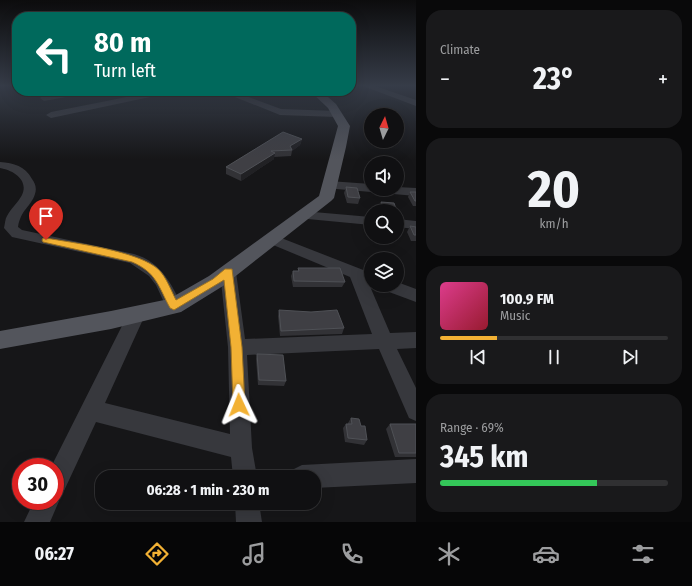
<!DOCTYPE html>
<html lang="en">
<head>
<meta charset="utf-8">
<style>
	:root { --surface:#101012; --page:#19191b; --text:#f1f3f6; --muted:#9c9d9f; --line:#303032; --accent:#f2b134 }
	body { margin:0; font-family:"Fira Sans Condensed",sans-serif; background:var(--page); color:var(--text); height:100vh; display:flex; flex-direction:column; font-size:15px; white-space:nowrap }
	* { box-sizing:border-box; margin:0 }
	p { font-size:13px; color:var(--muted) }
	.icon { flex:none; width:22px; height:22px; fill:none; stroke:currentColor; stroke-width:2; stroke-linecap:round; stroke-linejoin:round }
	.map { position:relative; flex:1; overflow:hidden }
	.drawer { display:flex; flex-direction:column; gap:10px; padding:10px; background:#09090a; width:276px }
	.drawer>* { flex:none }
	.hud { position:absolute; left:12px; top:12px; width:344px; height:84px; border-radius:16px; box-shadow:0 4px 16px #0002,0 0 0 1px var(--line); background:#00695c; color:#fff; overflow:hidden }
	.needle { width:26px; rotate:5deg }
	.fabs { position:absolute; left:364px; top:108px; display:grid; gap:8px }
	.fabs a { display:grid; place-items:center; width:40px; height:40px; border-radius:50%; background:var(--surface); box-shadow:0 4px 16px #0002,0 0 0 1px var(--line); font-size:20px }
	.speed { position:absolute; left:12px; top:458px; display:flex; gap:8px; font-size:20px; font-weight:700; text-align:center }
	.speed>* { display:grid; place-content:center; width:52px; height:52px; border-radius:50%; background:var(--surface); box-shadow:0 4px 16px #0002,0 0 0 1px var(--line); line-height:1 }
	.speed .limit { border:6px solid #d22; background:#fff; color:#111 }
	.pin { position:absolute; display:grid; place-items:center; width:34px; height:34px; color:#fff; margin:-41px -17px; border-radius:50% 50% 50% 0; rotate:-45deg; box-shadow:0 0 4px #0007 }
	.pin .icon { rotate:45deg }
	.me { position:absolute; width:44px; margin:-22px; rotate:358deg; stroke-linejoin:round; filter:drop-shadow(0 0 3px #0008) }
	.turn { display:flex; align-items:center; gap:14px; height:84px; padding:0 16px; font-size:18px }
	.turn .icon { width:52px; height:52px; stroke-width:2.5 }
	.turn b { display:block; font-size:28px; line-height:34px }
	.big { font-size:30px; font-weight:700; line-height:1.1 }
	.drawer .card { flex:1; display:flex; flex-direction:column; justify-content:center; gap:6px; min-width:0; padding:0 14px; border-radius:16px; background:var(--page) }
	.drawer .dial { align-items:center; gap:0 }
	.dial b { font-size:52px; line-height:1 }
	.song { display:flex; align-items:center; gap:12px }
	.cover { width:48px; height:48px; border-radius:6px; background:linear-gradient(135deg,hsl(330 70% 55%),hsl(350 70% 35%)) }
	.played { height:4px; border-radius:2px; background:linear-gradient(90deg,var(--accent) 25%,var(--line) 25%) }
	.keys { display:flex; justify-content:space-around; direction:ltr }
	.heat { display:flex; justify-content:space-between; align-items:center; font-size:22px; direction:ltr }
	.charge { height:6px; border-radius:3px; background:linear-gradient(90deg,#34c759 69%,var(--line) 0) }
	.trip { position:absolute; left:95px; top:470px; width:226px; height:40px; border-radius:16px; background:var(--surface); box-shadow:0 4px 16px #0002,0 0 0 1px var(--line); font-weight:700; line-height:40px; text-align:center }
	.dock { display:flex; height:64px; justify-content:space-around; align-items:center; background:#060607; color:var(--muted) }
	.dock .icon { width:28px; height:28px }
	.dock .active { color:var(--accent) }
	.dock b { font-size:18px; color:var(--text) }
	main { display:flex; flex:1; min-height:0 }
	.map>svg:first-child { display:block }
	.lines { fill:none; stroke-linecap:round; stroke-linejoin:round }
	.minor { fill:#37383d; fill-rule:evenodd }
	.major { fill:#53555c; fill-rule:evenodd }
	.wall { fill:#323236 }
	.shaded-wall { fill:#212124 }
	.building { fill:#3f3f44; stroke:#4f5156 }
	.route { fill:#f2b134; stroke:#9d7322 }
</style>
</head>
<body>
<main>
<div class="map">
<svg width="416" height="522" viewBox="0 0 416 522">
	<rect width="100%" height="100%" fill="#161618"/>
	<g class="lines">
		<!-- minor -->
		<path class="minor" d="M363 86H375L416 100V106Z
			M72 91H92L88 93 44 101 40 98 44 95Z
			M157 91H173L169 93 51 118 46 115 51 112Z
			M220 91H232L281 109 337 111 342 114 337 117 280 115Z
			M0 162C14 163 25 166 32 179 35 183 37 188 35 194 31 207 21 209 18 227L22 230 134 254C161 262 171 283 182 306L180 311 174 313 168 311 156 285 149 276 130 263 12 237 4 228C5 224 5 219 7 216 11 208 18 203 22 195 29 180 13 170 0 168Z
			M329 181 371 184V189H397V187L416 188V196L382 193 376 189 371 192 325 188 323 185 325 182Z
			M302 211 371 217V225L297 218 295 215 297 212Z
			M397 219 416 221V229L397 227Z
			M271 234 371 273V285L369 284 390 333 416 332V348L397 349 416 388V421L409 418 379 349 247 355 252 448 257 477H233L231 457 96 422 63 493 57 496 59 501 50 522H24L34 501H55V467H51L130 310 136 308 142 310 145 315 105 403 230 434 228 347 220 272 223 268 228 266 233 268 236 272 245 339 372 334 350 277 266 242 264 239 266 236Z
			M397 282 416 289V302L381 289 379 285H397Z
			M416 459V483L314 488V477H290L294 469 302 465Z
			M235 503H259L262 522H236Z"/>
		<!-- major -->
		<path class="major" d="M310 91H321L336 104 350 126 346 147 334 198 331 201 223 286 181 312 111 329 0 349V331L111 311 169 299 209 276 319 196 338 126 328 108Z"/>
	</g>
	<!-- wall -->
	<path class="wall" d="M302 139 300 145 292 151 291 156 274 157V159L241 181 226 174V167Z
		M346 187 360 198 358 204 347 203 344 193Z
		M410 192H416V206H413L408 197Z
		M381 202 394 203 398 214 397 216V211H380L379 208Z
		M410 226 416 227V241H411L407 232Z
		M298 268 345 282 342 287H293L291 276 293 271H298Z
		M279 310 344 328 342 334 280 336 278 316Z
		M257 354 286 381 284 386 258 385 256 359Z
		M351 418 361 426 367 440 364 445 345 442 343 428 346 424H348V423Z
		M390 424H416V457H395L386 429Z"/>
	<!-- shaded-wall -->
	<path class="shaded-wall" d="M302 139 300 145 292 151 290 146Z
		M275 153 274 159 241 181V174Z"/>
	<!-- building -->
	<path class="building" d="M283 132 302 139 290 146 292 150 271 151 275 153 241 174 226 167Z
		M346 187 357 188 360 198 348 197Z
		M410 192H416V201H415Z
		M381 202 394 203 398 214H397V211H384Z
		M410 226 416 227V235H414Z
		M298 268H340L345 282 294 281 293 271H299Z
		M279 310 311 312 337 310 344 328 281 331Z
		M257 354 283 355 286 381 259 380Z
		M351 418 359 419 361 426H365L367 440 348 438 346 424H352Z
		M390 424H416V453H399Z"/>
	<!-- sky -->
	<linearGradient id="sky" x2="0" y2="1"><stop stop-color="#0c0c0d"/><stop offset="0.54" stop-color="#363c48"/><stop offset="1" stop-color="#363c48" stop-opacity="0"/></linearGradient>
	<rect width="416" height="159" fill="url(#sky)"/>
	<!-- route -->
	<path class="route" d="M43 238H46C74 243 140 251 159 270 166 277 171 290 176 300L213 279 225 269H232L242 347 245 405 244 409 239 411 235 409 233 405 231 347 224 280 174 310 170 308C158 286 157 273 132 262L43 242 42 240Z"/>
</svg>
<div class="fabs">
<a><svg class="needle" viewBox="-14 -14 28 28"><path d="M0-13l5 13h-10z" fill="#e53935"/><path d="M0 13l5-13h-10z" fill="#9c9d9f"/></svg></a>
<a><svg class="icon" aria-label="sound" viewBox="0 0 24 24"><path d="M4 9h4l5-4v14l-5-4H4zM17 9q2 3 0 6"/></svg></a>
<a><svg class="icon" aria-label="search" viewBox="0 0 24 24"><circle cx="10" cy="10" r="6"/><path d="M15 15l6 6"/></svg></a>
<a><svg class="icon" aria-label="layers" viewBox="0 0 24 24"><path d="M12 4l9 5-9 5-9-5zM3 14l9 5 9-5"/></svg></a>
</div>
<div class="speed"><div class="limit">30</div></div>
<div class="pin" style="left:46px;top:240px;background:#d93025"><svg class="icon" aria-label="arrive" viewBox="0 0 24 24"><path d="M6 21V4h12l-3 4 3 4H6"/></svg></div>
<svg class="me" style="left:239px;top:405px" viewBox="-20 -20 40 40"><path d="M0-17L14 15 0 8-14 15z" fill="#f2b134" stroke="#fff" stroke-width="4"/></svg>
<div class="trip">06:28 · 1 min · 230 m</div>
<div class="hud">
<div class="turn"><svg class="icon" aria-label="left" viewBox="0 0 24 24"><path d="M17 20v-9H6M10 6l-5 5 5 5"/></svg><div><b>80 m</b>Turn left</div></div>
</div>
</div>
<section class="drawer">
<div class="card"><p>Climate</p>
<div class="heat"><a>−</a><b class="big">23°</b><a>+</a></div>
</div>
<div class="card dial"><b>20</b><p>km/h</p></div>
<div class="card">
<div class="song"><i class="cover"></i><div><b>100.9 FM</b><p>Music</p></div></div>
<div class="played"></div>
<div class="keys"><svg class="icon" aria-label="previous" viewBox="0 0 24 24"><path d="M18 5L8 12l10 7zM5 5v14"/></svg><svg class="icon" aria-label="pause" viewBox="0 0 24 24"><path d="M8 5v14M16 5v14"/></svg><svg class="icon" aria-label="next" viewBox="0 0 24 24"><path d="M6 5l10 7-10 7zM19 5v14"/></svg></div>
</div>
<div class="card"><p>Range · 69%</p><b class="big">345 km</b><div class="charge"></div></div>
</section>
</main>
<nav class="dock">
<b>06:27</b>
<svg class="icon active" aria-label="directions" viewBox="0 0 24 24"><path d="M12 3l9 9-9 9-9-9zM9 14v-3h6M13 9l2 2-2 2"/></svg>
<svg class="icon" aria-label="music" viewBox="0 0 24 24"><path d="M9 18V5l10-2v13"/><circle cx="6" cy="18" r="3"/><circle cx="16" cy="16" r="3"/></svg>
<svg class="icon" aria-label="phone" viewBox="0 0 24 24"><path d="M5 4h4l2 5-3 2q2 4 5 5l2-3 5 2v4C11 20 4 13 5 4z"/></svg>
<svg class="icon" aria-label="climate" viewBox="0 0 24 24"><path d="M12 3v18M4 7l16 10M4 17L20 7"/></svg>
<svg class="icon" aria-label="car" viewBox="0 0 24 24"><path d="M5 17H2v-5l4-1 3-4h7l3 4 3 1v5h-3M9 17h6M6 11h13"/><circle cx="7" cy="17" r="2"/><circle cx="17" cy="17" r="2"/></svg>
<svg class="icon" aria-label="filters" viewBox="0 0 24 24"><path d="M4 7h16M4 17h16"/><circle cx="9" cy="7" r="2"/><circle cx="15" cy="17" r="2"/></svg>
</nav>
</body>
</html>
